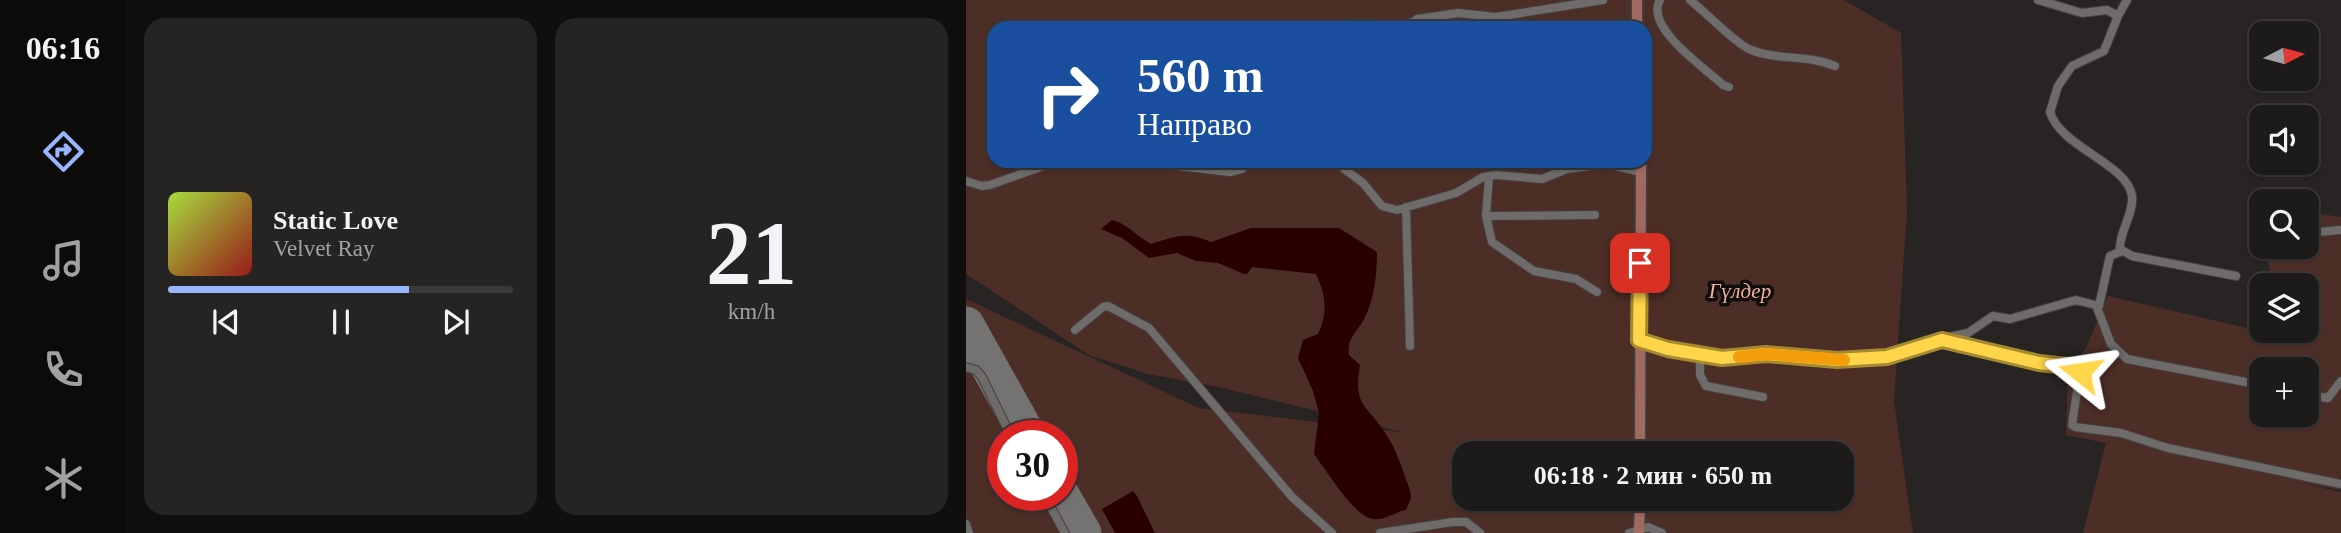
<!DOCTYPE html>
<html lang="ru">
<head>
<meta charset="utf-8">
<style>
	:root { --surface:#1d1b1a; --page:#252423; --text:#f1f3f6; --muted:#a0a1a2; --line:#3b3939; --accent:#98b6fd }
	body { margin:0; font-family:Georgia,serif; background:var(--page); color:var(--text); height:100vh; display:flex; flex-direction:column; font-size:26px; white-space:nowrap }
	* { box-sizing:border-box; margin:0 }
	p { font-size:23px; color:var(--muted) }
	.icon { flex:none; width:38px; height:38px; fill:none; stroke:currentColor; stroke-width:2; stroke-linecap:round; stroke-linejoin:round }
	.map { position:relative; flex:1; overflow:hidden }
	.drawer { display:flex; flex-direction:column; gap:18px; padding:18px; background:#100f0e; width:840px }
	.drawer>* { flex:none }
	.hud { position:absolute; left:21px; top:21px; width:665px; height:147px; border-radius:21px; box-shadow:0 2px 5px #0004,0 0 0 2px var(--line); background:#1a4fa0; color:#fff; overflow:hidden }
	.needle { width:46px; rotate:84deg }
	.tools { position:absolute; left:1283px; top:21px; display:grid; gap:14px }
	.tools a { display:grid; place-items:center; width:70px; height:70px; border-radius:14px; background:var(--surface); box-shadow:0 2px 5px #0004,0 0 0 2px var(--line); font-size:35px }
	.speed { position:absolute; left:21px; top:420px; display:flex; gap:14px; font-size:35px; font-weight:700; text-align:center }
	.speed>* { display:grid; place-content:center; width:91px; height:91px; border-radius:50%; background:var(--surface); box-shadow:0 2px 5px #0004,0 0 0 2px var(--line); line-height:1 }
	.speed .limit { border:10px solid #d22; background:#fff; color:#111 }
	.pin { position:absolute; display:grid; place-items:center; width:60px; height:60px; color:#fff; margin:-30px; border-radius:14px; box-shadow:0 4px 10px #0006 }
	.me { position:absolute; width:77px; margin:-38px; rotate:285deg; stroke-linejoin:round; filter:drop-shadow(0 0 5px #0008) }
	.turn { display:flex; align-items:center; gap:24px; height:147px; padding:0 35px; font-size:32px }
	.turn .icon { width:91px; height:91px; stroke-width:2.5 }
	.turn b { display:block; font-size:49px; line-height:60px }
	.drawer .widget { flex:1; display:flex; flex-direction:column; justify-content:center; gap:10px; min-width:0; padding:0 24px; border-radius:21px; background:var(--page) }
	.drawer .dial { align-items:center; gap:0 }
	.dial b { font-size:91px; line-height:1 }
	.song { display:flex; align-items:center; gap:21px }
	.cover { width:84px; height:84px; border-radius:10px; background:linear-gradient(135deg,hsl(80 70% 55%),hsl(0 70% 35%)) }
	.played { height:7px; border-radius:4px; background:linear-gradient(90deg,var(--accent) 70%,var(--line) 70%) }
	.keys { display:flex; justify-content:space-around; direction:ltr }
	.drawer .tiles { flex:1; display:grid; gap:18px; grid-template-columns:repeat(2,1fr) }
	.trip { position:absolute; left:486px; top:441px; width:402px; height:70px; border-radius:21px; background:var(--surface); box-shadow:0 2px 5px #0004,0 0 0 2px var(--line); font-weight:700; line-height:70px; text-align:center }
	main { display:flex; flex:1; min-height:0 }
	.tab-bar { display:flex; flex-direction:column; width:126px; justify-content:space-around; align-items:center; background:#0c0b0a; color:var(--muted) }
	.tab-bar .icon { width:49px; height:49px }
	.tab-bar .active { color:var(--accent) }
	.tab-bar b { font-size:32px; color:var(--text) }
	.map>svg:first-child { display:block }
	.green { fill:#4d2e27; fill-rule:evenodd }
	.water { fill:#290000 }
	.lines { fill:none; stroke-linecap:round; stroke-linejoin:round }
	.runway { stroke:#757272; stroke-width:37 }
	.minor-casing { stroke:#434040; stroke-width:10 }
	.major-casing { stroke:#434040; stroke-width:13 }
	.minor { stroke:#6f6b6b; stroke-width:8 }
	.major { stroke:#a06a60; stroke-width:10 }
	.route-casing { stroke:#a68a30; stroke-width:18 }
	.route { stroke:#ffd54a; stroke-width:12 }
	.slow { stroke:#f59e0b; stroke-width:12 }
	.labels { text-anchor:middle; stroke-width:7; stroke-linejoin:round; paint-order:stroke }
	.park-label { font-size:21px; font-style:italic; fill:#f6b1a2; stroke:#0f0e0d }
</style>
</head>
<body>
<main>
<nav class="tab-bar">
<b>06:16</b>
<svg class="icon active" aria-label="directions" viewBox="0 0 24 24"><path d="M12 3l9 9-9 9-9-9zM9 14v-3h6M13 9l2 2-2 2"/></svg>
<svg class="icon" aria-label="music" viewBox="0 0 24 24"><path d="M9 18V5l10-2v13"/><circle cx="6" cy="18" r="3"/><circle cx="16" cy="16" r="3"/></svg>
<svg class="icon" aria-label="phone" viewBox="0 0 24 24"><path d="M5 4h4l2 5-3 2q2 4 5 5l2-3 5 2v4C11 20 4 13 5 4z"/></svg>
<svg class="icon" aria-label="climate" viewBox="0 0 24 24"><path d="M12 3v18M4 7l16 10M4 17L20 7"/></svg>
</nav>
<section class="drawer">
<div class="tiles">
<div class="widget">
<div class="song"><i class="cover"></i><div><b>Static Love</b><p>Velvet Ray</p></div></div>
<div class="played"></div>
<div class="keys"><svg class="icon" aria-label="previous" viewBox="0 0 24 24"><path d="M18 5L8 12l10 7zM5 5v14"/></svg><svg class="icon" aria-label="pause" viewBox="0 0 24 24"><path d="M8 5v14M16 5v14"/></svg><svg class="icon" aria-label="next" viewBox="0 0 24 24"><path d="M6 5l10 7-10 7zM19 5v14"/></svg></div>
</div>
<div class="widget dial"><b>21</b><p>km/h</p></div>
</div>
</section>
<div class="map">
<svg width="1375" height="533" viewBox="0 0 1375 533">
	<rect width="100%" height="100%" fill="#272423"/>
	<!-- green -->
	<path class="green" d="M0 0H878L935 33 941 210 928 401 947 533H0V299L233 408 440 433 253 387 182 374 123 355 0 274ZM28 28H679V161H28ZM37 436H96V495H37ZM499 453H877V499H499Z
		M1341 212 1375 217V490L1330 482 1375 492V533H1117L1140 443 1100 435 1102 373 1120 348 1142 296 1290 330 1295 321V331H1340V285H1307L1299 247H1340ZM1295 369H1340V415H1295Z"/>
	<!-- water -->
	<path class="water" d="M146 220C162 224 170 236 185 244 209 236 221 231 245 242L285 228H373L411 252C411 272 409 296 400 315 393 331 381 336 383 355L394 365C387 407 400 403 420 434 431 450 437 472 444 490L445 498 440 510C428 512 416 523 403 518 385 511 360 470 348 454L353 413 347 391 332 358 337 340 352 334C362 312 360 296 350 274L286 267 281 274H278L252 263 230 261 211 253 183 258 156 238 135 229Z
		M167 491 171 496 189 533H149L136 509Z"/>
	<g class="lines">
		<!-- runway -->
		<path class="runway" d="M0 325 62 436
			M95 495 117 533"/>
		<defs>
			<path id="minor" d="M694 0C678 27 739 68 757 85L763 87
				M724 0C741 13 765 40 783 49 810 61 841 54 869 66
				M1072 0 1116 13 1141 10 1152 16 1138 51 1106 66 1092 86 1084 112C1094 147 1162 164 1166 196 1168 214 1153 232 1154 249L1166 256 1270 276
				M1152 16 1161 0
				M451 19 492 13 530 17 637 0
				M390 23 438 25 455 19
				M26 126 28 124
				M169 161 264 172 276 169 283 161
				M368 161 397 183 416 206 431 210 490 193 517 177 530 175 576 179 601 169 641 164 675 172
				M523 177 520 216 526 242 568 271 610 279 631 292
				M0 181 16 186 24 185 91 161
				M440 207 444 346
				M520 216 629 215
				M1340 233 1375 230
				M1130 305 1145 344 1161 359 1295 385
				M109 330 137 307 142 306 183 328 326 497 366 533
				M979 338 1002 333 1027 316 1044 319 1110 300 1133 306 1144 256 1156 251
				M673 340 702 349 756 358 800 354 871 360 921 357 976 340 1073 363 1111 367 1114 372 1106 425 1109 427 1155 433 1202 448 1375 484
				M734 355V375L740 386 797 397
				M0 367 10 370 16 377 45 436
				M1340 395 1362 398 1375 381
				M78 495 99 533
				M0 524 3 533
				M414 533 487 522H500L514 533
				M663 533 682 527 696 533"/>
			<path id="major" d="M671 28V0
				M674 453 675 161
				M673 533 674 499"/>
		</defs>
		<!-- minor casing -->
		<use href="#minor" class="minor-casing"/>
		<!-- major casing -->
		<use href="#major" class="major-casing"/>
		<!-- minor -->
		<use href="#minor" class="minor"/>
		<!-- major -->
		<use href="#major" class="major"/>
	</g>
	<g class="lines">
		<defs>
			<path id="route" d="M674 263 673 340 702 349 756 358 800 354 871 360 921 357 976 340 1073 363 1111 367 1114 372"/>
		</defs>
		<!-- route casing -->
		<use href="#route" class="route-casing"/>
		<!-- route -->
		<use href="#route" class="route"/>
		<!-- slow -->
		<path class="slow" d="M773 357 800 354 878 360"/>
	</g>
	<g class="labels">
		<!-- park labels -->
		<g class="park-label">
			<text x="774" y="298">Гүлдер</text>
		</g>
	</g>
</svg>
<div class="tools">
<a><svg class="needle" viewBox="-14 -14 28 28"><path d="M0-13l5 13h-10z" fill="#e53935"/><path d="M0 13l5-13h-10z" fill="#a0a1a2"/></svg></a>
<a><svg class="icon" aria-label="sound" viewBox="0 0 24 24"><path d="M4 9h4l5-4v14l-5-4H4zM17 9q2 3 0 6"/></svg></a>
<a><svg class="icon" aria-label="search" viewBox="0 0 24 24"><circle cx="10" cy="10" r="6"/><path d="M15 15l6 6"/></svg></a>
<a><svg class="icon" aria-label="layers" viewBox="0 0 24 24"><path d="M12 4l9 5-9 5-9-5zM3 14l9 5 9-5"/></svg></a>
<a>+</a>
</div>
<div class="speed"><div class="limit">30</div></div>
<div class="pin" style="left:674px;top:263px;background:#d93025"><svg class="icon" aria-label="arrive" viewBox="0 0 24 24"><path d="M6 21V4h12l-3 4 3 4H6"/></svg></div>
<svg class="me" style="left:1114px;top:372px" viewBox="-20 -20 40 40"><path d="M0-17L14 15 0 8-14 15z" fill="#ffd54a" stroke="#fff" stroke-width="4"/></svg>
<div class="trip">06:18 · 2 мин · 650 m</div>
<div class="hud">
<div class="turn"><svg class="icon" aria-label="right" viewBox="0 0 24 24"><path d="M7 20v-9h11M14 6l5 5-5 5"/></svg><div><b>560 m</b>Направо</div></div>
</div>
</div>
</main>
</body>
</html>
